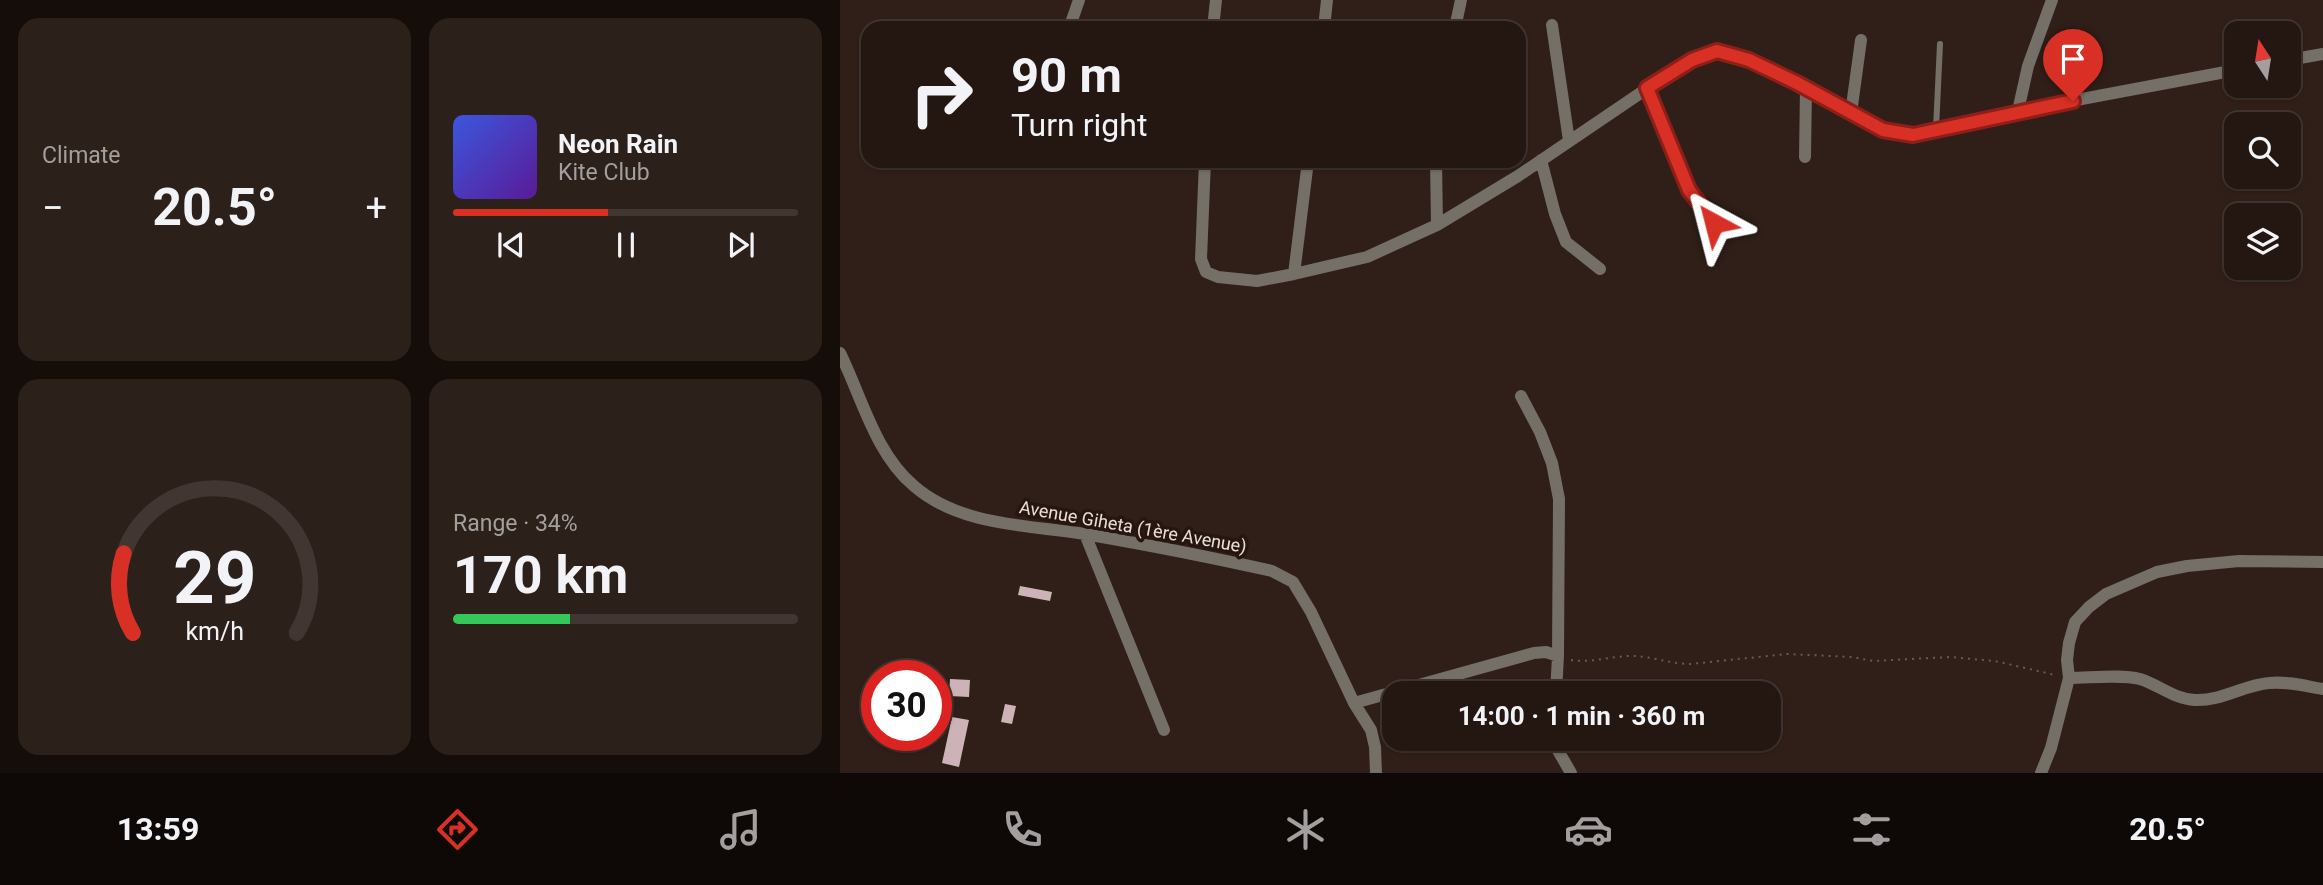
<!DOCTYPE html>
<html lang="en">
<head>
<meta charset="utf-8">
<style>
	:root { --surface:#241712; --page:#2c201b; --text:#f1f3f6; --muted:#a39f9f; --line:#413632; --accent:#d93025 }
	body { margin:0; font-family:Roboto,sans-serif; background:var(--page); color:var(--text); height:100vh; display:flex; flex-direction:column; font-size:26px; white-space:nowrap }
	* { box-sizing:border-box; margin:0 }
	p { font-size:23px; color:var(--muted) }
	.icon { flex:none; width:38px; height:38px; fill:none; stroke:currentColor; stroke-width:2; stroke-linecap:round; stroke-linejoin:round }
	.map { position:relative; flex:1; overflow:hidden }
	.drawer { display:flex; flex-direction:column; gap:18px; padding:18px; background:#140d0a; width:840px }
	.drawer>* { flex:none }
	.hud { position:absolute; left:21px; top:21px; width:665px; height:147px; border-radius:21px; box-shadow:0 2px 5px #0004,0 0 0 2px var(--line); background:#241712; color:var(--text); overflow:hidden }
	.needle { width:46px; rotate:348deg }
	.fabs { position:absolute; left:1384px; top:21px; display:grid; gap:14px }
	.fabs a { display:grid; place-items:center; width:77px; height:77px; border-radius:14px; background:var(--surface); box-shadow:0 2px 5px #0004,0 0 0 2px var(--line); font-size:35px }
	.speed { position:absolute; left:21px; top:660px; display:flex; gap:14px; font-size:35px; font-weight:700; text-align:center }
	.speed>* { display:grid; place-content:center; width:91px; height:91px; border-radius:50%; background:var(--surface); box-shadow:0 2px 5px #0004,0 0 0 2px var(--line); line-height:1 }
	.speed .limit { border:10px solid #d22; background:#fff; color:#111 }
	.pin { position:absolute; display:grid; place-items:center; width:60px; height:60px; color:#fff; margin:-72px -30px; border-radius:50% 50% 50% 0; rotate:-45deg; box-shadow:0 0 7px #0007 }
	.pin .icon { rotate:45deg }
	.me { position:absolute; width:77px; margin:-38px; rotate:322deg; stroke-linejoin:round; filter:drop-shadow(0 0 5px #0008) }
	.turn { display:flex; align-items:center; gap:24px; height:147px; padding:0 35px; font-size:32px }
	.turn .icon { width:91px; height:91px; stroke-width:2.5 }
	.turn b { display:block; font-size:49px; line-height:60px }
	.big { font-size:52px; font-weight:700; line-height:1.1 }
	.drawer .widget { flex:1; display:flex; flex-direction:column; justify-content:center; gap:10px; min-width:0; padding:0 24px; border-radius:21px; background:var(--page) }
	.drawer .dial { align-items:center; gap:0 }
	.dial svg { height:182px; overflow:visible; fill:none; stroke:var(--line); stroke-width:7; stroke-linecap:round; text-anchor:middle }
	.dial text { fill:var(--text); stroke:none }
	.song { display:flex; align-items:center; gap:21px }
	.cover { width:84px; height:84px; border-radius:10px; background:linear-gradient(135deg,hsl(230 70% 55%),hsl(270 70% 35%)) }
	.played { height:7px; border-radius:4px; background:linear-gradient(90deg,var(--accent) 45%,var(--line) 45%) }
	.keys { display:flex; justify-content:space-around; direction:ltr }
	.heat { display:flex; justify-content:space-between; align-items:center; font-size:38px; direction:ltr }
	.charge { height:10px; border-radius:5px; background:linear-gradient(90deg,#34c759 34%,var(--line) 0) }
	.drawer .tiles { flex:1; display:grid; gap:18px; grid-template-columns:repeat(2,1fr) }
	.trip { position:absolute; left:542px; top:681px; width:399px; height:70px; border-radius:21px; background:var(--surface); box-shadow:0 2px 5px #0004,0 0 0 2px var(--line); font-weight:700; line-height:70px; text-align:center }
	.dock { display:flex; height:112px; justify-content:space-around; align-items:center; background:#0e0907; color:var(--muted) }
	.dock .icon { width:49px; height:49px }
	.dock .on { color:var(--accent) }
	.dock b { font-size:32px; color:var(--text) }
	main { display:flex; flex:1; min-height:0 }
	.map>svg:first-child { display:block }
	.building { fill:#cdb3b7 }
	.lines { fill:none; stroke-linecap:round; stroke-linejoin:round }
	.path { stroke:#695a53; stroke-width:2; stroke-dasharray:2 5; stroke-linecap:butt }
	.lane { stroke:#746f67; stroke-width:6 }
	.street { stroke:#746f67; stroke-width:12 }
	.route-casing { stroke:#8d1f18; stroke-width:18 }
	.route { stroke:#d93025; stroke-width:12 }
	.labels { text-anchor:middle; stroke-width:7; stroke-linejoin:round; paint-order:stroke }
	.street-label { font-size:18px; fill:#eaded9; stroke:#26160f }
</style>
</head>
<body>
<main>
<section class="drawer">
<div class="tiles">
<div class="widget"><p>Climate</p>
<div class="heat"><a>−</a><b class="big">20.5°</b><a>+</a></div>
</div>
<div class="widget">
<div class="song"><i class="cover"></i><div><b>Neon Rain</b><p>Kite Club</p></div></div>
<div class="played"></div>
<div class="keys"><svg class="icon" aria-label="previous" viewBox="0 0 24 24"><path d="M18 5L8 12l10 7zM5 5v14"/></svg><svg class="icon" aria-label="pause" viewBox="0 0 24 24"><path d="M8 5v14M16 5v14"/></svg><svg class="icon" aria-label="next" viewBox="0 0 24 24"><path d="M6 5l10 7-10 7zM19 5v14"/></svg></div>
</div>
<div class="widget dial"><svg viewBox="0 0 100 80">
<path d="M14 69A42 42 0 1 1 86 69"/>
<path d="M14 69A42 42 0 0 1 10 34" stroke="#d93025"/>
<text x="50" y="56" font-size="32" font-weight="700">29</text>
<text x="50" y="72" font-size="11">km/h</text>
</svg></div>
<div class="widget"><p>Range · 34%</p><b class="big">170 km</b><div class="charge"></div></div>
</div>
</section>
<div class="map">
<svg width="1483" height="773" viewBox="0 0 1483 773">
	<rect width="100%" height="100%" fill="#301f18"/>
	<!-- building -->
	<path class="building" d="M180 586 212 592 210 601 178 595Z
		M110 679 130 680 129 697 109 696Z
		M165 704 176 706 172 724 161 722Z
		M112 717 129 720 119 767 102 763Z"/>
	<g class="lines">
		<!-- path -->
		<path class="path" d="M731 660C750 663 769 657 788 656 809 655 829 664 850 664L947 654 1012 657 1033 661 1110 657 1155 661 1215 675"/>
		<!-- lane -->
		<path class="lane" d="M1096 129 1100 44"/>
		<!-- street -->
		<path class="street" d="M712 25 729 141
			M232 28 231 23 239 0
			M373 28 376 0
			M484 28 487 0
			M615 28 621 0
			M1449 60 1483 54
			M807 88 849 190 874 223
			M1178 111 1188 66 1212 0
			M1011 113 1021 40
			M965 157 966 88
			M701 160 715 214 726 242 760 269
			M365 161 361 259 366 272 378 277 417 281 454 274 527 257 597 225 596 161
			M597 225 678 176 833 71 852 60 877 51 909 60 957 83 1043 130 1073 135 1178 111 1396 70
			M454 274 468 161
			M0 353C22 398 35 453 74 486 120 526 188 525 245 534 308 545 370 557 432 571L453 582 471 612 514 703 531 730 535 747 536 773
			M681 396 700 432 712 463 719 499 718 656 716 693
			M245 534 324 730
			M1229 678C1250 678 1281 674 1300 679 1319 685 1334 699 1355 700 1382 701 1404 685 1429 683 1447 681 1465 686 1483 689
			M514 703 694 653 706 652 718 656
			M715 738 716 747 731 773
			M1201 773 1211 748 1229 678 1227 660 1229 643 1235 622 1249 607 1266 594 1317 572 1347 566 1399 561 1483 562"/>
	</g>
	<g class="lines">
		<defs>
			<path id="route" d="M874 223 849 190 807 88 852 60 877 51 909 60 957 83 1043 130 1073 135 1233 101"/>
		</defs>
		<!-- route casing -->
		<use href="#route" class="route-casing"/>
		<!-- route -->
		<use href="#route" class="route"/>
	</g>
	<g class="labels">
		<!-- street labels -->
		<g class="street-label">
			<text transform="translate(293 527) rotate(10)" y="6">Avenue Giheta (1ère Avenue)</text>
		</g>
	</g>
</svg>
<div class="fabs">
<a><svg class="needle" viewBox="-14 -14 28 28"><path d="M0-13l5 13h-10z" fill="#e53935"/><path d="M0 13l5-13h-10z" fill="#a39f9f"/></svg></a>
<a><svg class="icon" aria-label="search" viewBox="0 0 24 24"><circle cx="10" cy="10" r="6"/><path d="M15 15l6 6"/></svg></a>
<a><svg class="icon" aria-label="layers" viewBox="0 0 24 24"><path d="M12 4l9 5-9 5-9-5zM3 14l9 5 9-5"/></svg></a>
</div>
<div class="speed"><div class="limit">30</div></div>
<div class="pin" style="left:1233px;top:101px;background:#d93025"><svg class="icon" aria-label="arrive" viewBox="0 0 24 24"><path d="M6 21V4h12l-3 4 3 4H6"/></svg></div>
<svg class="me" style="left:874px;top:223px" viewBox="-20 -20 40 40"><path d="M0-17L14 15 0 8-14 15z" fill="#d93025" stroke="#fff" stroke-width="4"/></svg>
<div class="trip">14:00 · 1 min · 360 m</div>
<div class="hud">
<div class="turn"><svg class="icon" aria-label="right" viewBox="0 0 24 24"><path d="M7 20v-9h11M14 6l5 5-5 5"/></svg><div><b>90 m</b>Turn right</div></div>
</div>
</div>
</main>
<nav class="dock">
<b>13:59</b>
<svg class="icon on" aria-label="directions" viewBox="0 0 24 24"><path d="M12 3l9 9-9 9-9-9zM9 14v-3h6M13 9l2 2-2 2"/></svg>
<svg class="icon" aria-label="music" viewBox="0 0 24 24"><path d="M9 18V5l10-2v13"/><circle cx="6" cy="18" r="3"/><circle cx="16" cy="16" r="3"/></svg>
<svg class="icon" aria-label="phone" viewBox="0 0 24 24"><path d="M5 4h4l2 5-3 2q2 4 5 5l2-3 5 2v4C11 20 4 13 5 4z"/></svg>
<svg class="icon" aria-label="climate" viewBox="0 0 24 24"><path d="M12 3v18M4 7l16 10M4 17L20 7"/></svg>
<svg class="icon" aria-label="car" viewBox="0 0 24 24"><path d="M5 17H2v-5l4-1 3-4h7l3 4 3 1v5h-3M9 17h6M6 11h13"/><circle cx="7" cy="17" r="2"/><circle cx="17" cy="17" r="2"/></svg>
<svg class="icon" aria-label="filters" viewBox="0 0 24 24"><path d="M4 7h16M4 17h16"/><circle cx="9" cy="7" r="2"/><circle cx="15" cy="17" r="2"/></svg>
<b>20.5°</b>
</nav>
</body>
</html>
